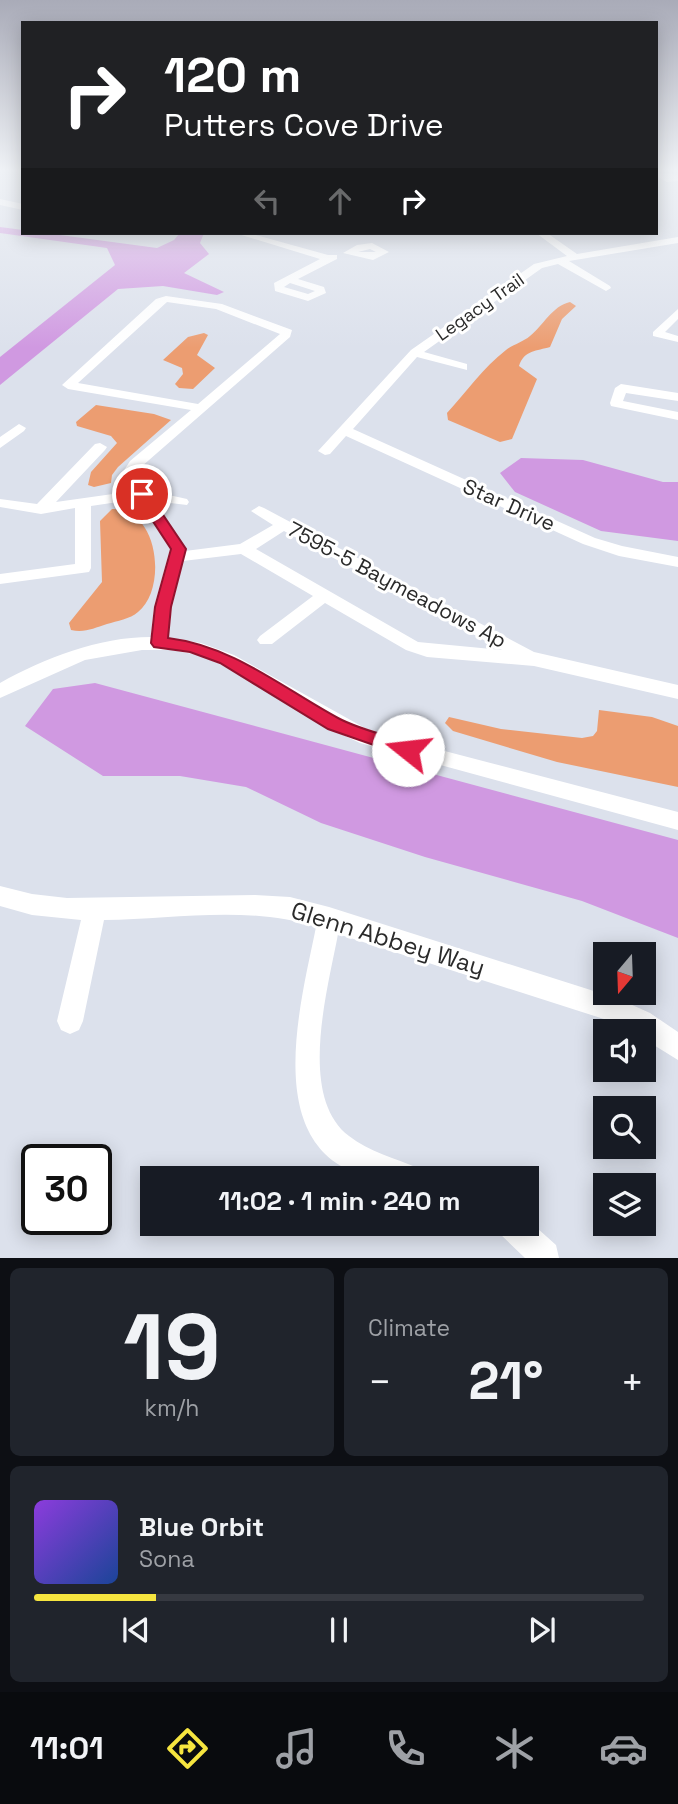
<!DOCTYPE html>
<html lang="en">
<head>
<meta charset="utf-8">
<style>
	:root { --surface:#171b24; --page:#20242c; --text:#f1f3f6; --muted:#9ea1a6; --line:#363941; --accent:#f6e53f }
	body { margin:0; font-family:"Space Grotesk",sans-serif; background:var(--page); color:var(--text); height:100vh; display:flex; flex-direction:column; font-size:26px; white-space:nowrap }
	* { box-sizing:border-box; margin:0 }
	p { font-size:23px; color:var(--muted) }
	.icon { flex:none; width:38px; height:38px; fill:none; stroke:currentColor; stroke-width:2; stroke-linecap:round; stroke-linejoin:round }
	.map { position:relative; height:1258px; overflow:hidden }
	.sheet { display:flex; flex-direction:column; gap:10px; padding:10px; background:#0d0f14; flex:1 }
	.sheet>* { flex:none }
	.guide { position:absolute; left:21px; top:21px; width:637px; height:214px; border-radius:0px; box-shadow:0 4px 18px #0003; background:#202124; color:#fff; overflow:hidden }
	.needle { width:46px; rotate:199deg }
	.tools { position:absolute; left:593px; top:942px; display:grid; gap:14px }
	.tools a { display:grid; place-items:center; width:63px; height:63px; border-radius:0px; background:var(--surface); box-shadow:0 4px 18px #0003; font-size:35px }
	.speed { position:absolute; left:21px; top:1144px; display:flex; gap:14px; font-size:35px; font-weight:700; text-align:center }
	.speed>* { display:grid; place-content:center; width:91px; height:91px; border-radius:50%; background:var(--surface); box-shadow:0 4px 18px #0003; line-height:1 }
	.speed .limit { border:4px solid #111; border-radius:10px; background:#fff; color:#111 }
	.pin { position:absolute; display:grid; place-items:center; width:60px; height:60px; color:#fff; margin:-30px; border:4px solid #fff; border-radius:50%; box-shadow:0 2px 7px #0007 }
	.me { position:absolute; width:77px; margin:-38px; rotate:286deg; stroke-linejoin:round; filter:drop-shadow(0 0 5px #0008) }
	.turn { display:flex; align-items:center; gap:24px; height:147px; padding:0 28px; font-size:32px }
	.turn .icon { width:91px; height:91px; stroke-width:2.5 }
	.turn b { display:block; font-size:49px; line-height:60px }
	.lanes { display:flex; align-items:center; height:66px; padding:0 28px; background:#0003; justify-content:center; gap:35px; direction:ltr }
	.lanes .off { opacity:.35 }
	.big { font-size:52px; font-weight:700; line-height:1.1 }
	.sheet .widget { flex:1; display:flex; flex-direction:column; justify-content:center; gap:10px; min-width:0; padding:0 24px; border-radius:10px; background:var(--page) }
	.sheet .dial { align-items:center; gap:0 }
	.dial b { font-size:91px; line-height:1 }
	.song { display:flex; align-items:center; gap:21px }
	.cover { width:84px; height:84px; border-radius:10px; background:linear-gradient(135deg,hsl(270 70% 55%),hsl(220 70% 35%)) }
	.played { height:7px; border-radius:4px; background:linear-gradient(90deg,var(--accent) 20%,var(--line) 20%) }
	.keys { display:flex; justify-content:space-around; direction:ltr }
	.heat { display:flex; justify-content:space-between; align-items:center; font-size:38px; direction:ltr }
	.sheet .tiles { flex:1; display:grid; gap:10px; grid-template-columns:1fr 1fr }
	.widget:last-child { grid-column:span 2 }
	.trip { position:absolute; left:140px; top:1166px; width:399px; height:70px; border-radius:0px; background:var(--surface); box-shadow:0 4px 18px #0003; font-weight:700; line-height:70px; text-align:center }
	.tab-bar { display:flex; height:112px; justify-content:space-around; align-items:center; background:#090b0e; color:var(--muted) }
	.tab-bar .icon { width:49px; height:49px }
	.tab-bar .active { color:var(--accent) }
	.tab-bar b { font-size:32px; color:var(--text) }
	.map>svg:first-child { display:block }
	.green { fill:#d099e1 }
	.water { fill:#ec9d71 }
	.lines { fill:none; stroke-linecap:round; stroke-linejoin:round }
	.minor { fill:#fff; fill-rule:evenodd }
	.route { fill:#e11d48; stroke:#92132f; stroke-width:2 }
	.labels { text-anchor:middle; stroke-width:6; stroke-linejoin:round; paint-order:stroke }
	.far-street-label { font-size:18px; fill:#2a2a2a; stroke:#fff }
	.street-label { font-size:21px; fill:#2a2a2a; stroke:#fff }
	.near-street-label { font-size:24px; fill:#2a2a2a; stroke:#fff }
</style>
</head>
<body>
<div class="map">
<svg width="678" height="1258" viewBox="0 0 678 1258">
	<rect width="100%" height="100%" fill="#dce1ec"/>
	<!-- green -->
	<path class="green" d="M0 227 23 230V233H45L157 248 174 240 180 233H204L200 243 209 254 184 273 224 292 217 295 163 286 118 289 0 385V357L115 265 107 248 0 233Z
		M521 458 583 460 663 482H678V541L601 531 515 492 500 473Z
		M95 683 678 840V938L582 901 425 857 321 823 246 787 180 776H103L25 726 53 689Z"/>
	<!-- water -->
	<path class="water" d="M570 302 576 306 562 319 550 347C537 351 524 350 519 366L537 379 512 439 500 442 448 420 447 413C467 391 483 368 506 350 514 344 523 342 530 336 543 326 552 306 570 302Z
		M204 333 208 335 197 355 215 368 193 389 179 388 175 384 183 374 182 368 163 360 188 337Z
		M96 405 154 414 171 420 118 467 112 475 111 483 94 487 88 485 91 472 117 443 111 436 77 426 76 422Z
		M112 509C160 508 167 590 138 612 130 619 117 621 107 624 94 628 85 633 71 630L69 623 102 582 100 521Z
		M599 710 652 717 678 726V787L557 762 453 731 445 723 449 717 501 729 582 738 593 736 597 731Z"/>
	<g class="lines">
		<!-- minor -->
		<path class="minor" d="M656 172 678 175V181L667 182 656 176Z
			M0 199 23 204V210L0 205Z
			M235 233H249L328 255H337V259L298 279 324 287 326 293 308 301 275 291 274 283 320 259ZM290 283 315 291 308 294 284 287Z
			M536 233H547L577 254 678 237V243L569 261 610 286 611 288 606 291 558 264 542 268 424 352 467 364V370L417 357 353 429 595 538 622 546 678 557V567L619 556 583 544 346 436 330 454 325 455 318 451 411 350 534 264 567 256Z
			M372 243 389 252 373 260 343 253 357 245ZM370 249 376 252H358Z
			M166 296 222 304 292 330 290 337 141 467 134 477 136 485 146 490 187 499 189 502 187 505 154 501 185 551 240 544 273 525 251 511 259 506 264 508 534 652 678 685V699L534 666 427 657 406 650 325 603 272 644H260L257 640 260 636 313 596 241 554 183 561 172 607 168 638 201 643 234 655 372 732 678 812V830L360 743 324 726 222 665 198 655 172 650H142L85 660 0 698V683C45 658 98 637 151 637L154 607 170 549 138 499 91 506V568L89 572 0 584V574L75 564V508L41 514 0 507V499L37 504 95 444 100 443 107 447 105 450 56 502 127 492 122 487 120 477 130 461 191 410 68 389 62 385 156 299ZM167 302 216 309 280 334 198 404 78 383ZM284 531 502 650 418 642 256 549Z
			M678 309V319L665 332 678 336V342L653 336V332Z
			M621 384 678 393V401L626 393 623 401 678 412V420L611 406 610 403 615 388Z
			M19 424 26 428 24 431 0 448V437Z
			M0 886 32 894 67 898 255 895 290 897 329 907 619 999 650 1013 678 1032V1060L644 1039V1031H631L607 1020 338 934C328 989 297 1096 349 1136 369 1152 395 1158 418 1168L422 1178C406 1178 384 1181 368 1177 259 1149 301 1003 316 927 249 905 173 919 104 920L83 1021 79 1030 70 1034 61 1030 57 1021 81 920 32 915 0 906Z
			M527 1219 556 1245 559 1258H525L499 1233 494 1223H527Z"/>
	</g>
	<!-- sky -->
	<linearGradient id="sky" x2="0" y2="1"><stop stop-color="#a9abb8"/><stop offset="0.49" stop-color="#eff2f6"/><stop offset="1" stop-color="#eff2f6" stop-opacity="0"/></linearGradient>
	<rect width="678" height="348" fill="url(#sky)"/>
	<!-- route -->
	<path class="route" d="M137 491H147L186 549 171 607 168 638C233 646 281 687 338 718 360 730 389 736 414 744L417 750 414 755 408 757 328 729 220 663 190 652 154 647 151 643 155 607 171 549 135 494Z"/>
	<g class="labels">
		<!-- far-street labels -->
		<g class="far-street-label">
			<text transform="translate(480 307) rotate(-35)" y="6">Legacy Trail</text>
		</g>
		<!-- street labels -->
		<g class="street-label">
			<text transform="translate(509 505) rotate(24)" y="7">Star Drive</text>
			<text transform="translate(397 585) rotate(28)" y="7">7595-5 Baymeadows Ap</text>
		</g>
		<!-- near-street labels -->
		<g class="near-street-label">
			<text transform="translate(388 939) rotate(17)" y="8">Glenn Abbey Way</text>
		</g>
	</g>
</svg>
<div class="tools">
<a><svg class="needle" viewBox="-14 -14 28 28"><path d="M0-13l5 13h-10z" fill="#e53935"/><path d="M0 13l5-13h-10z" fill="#9ea1a6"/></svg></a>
<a><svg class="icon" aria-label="sound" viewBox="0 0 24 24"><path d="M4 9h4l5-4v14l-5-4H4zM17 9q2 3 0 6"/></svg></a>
<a><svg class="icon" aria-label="search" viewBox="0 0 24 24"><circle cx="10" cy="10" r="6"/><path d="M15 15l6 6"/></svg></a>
<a><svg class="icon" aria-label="layers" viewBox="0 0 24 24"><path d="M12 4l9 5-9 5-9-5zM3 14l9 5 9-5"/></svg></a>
</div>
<div class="speed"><div class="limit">30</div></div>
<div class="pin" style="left:142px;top:494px;background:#d93025"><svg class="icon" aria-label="arrive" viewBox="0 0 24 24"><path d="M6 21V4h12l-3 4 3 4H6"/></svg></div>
<svg class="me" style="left:408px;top:750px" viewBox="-20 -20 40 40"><circle r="19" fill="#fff"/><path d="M0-13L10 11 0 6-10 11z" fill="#e11d48"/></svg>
<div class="trip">11:02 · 1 min · 240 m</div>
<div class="guide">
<div class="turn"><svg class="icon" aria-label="right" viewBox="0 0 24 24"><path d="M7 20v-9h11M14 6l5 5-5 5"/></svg><div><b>120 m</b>Putters Cove Drive</div></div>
<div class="lanes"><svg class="icon off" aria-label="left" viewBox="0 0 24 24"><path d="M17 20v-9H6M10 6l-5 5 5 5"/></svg><svg class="icon off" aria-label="ahead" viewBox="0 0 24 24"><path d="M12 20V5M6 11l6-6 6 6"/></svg><svg class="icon" aria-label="right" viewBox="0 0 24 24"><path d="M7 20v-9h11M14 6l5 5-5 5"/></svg></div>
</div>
</div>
<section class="sheet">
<div class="tiles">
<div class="widget dial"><b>19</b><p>km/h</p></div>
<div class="widget"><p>Climate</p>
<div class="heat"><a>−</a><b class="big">21°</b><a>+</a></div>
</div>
<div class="widget">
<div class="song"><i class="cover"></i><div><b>Blue Orbit</b><p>Sona</p></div></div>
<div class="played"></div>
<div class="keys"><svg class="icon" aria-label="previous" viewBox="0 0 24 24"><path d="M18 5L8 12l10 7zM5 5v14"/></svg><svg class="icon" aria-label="pause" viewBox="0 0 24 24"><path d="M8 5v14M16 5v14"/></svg><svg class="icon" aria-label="next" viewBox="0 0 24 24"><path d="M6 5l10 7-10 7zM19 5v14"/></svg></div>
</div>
</div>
</section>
<nav class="tab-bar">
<b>11:01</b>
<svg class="icon active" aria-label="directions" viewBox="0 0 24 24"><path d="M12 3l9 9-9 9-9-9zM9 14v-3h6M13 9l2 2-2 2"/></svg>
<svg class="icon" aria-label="music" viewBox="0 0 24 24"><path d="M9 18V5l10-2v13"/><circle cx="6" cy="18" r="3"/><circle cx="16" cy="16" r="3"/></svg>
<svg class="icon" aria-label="phone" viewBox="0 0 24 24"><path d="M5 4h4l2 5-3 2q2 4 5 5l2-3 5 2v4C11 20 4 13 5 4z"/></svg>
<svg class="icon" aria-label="climate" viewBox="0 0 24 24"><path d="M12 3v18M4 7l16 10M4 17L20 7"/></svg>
<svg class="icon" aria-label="car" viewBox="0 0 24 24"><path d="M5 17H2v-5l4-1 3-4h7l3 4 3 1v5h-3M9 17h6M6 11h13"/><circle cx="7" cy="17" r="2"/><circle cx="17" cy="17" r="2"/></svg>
</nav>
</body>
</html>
